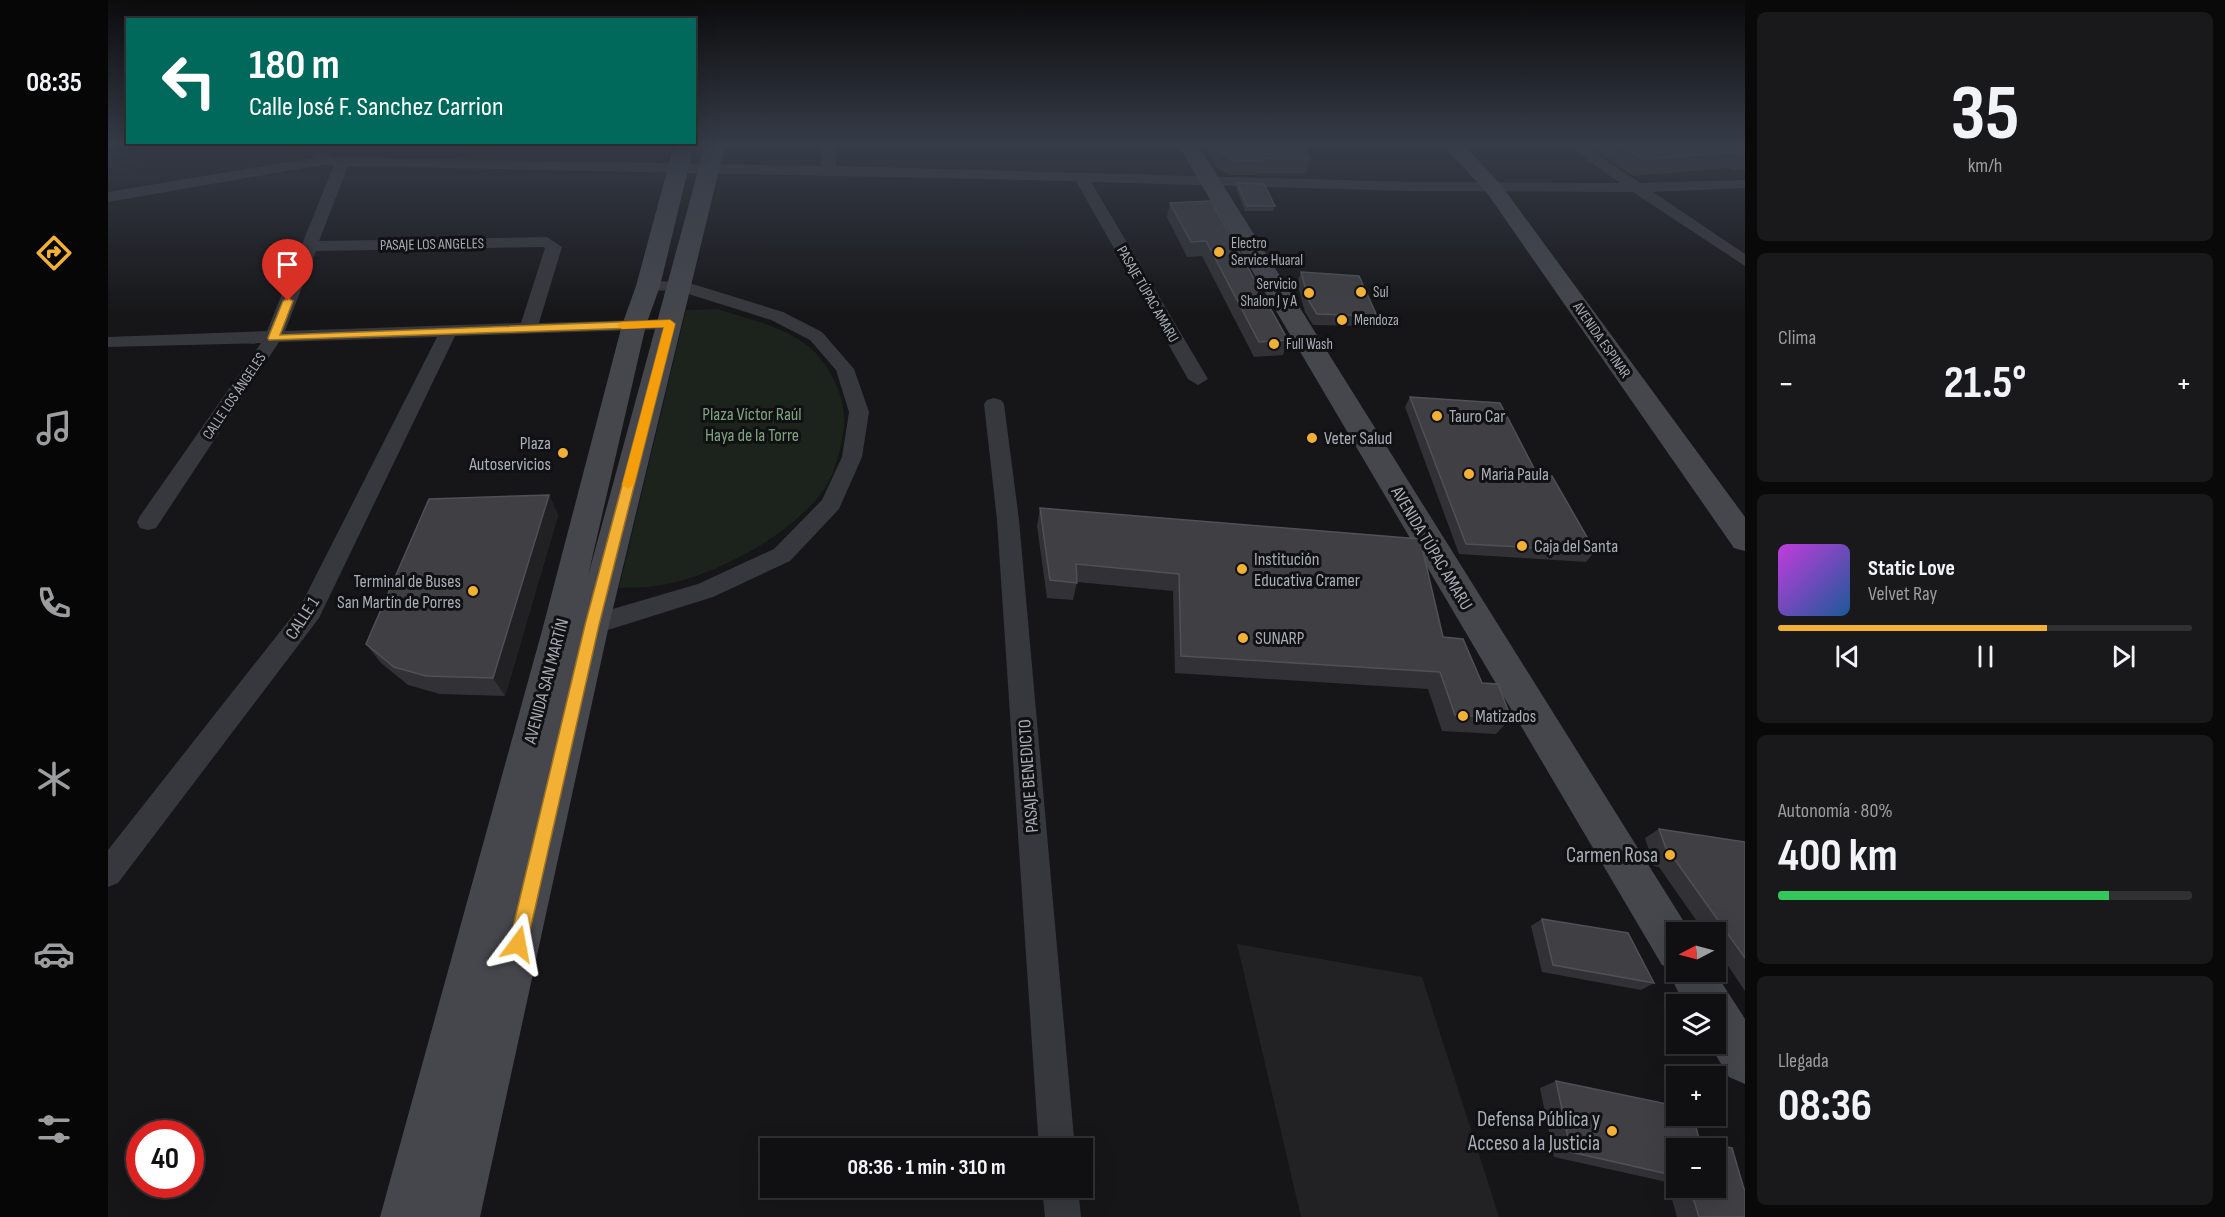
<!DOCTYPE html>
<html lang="es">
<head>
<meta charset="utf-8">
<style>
	:root { --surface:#101012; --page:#19191b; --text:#f1f3f6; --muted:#9c9d9f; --line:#303032; --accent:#f2b134 }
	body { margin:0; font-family:"Sofia Sans Condensed",sans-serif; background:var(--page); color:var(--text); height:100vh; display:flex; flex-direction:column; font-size:22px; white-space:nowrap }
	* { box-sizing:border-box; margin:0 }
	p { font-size:20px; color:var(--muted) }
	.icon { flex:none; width:33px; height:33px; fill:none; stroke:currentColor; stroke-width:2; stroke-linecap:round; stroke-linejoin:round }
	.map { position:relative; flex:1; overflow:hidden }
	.drawer { display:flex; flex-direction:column; gap:12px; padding:12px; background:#09090a; width:480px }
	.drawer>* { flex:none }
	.banner { position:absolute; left:18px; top:18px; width:570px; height:126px; border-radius:0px; box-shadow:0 6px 24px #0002,0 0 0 2px var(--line); background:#00695c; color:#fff; overflow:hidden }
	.needle { width:39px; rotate:264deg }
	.tools { position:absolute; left:1558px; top:922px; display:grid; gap:12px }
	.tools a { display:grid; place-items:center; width:60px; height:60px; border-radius:0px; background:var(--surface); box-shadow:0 6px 24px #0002,0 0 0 2px var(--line); font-size:30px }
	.speed { position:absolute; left:18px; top:1120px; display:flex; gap:12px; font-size:30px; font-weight:700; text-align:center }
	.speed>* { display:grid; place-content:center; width:78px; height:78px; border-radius:50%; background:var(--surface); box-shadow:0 6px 24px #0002,0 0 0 2px var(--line); line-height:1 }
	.speed .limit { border:9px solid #d22; background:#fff; color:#111 }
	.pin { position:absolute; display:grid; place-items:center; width:51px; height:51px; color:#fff; margin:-62px -26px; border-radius:50% 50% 50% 0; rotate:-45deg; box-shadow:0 0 6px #0007 }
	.pin .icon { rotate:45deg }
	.me { position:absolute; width:66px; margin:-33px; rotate:13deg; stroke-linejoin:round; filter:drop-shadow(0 0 4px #0008) }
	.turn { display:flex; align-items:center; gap:21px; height:126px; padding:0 24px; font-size:27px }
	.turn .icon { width:78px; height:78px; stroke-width:2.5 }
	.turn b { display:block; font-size:42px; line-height:51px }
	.big { font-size:45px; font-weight:700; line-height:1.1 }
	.drawer .widget { flex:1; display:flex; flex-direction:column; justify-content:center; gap:9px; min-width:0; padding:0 21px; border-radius:9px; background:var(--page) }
	.drawer .dial { align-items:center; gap:0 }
	.dial b { font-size:78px; line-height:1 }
	.song { display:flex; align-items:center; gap:18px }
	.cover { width:72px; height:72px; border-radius:9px; background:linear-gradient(135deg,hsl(290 70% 55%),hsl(210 70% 35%)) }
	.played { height:6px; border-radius:3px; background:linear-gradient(90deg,var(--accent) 65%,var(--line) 65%) }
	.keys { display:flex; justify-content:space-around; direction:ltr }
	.heat { display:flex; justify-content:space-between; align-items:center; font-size:33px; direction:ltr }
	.charge { height:9px; border-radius:4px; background:linear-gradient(90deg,#34c759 80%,var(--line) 0) }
	.trip { position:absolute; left:652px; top:1138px; width:333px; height:60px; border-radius:0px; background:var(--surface); box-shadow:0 6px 24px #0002,0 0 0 2px var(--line); font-weight:700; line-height:60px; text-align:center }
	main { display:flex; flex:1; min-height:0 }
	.tab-bar { display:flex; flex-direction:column; width:108px; justify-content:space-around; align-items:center; background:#060607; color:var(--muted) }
	.tab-bar .icon { width:42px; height:42px }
	.tab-bar .active { color:var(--accent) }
	.tab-bar b { font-size:27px; color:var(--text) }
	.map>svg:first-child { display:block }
	.built { fill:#222225 }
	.green { fill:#1c231d }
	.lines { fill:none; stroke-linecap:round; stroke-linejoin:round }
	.street { fill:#37383d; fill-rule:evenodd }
	.secondary { fill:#45474d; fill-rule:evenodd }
	.wall { fill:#323236; fill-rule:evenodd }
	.shaded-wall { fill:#212124 }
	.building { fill:#3f3f44; stroke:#4f5156; stroke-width:1.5 }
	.route { fill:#f2b134; stroke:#9d7322; stroke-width:1.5 }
	.slow { fill:#f59e0b }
	.poi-dot { fill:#f2b134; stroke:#111113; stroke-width:2 }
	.labels { text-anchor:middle; stroke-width:6; stroke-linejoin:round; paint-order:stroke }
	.far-poi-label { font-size:15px; fill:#a8adb8; stroke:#111113; text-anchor:start }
	.far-street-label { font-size:15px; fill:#a8adb8; stroke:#111113 }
	.park-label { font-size:18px; fill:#7fa381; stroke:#111113 }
	.poi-label { font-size:18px; fill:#a8adb8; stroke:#111113; text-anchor:start }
	.street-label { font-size:18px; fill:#a8adb8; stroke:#111113 }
	.near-poi-label { font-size:21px; fill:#a8adb8; stroke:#111113; text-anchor:end }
</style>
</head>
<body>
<main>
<nav class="tab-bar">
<b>08:35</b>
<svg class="icon active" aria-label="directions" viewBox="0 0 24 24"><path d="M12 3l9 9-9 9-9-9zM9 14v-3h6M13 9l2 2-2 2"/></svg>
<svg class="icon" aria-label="music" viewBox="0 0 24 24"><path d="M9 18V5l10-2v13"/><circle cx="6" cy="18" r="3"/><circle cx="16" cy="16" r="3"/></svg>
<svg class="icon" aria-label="phone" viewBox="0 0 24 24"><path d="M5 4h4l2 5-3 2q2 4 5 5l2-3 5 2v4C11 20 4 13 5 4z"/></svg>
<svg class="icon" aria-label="climate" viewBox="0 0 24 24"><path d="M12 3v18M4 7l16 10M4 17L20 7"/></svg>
<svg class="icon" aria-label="car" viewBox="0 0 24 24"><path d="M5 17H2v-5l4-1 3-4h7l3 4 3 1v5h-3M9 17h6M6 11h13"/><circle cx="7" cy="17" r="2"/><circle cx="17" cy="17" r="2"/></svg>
<svg class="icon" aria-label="filters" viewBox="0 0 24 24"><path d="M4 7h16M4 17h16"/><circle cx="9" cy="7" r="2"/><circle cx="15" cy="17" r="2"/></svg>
</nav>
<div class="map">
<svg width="1637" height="1217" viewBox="0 0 1637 1217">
	<rect width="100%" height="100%" fill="#161618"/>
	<!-- built -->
	<path class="built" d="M1129 944 1314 977 1391 1217H1193Z"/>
	<!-- green -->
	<path class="green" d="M609 309C640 319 675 326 701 347 723 365 739 400 736 428 733 447 728 471 717 488 685 535 603 579 547 586 536 588 523 587 511 588L578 310Z"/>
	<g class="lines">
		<!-- street -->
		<path class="street" d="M213 145H227L221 155 226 157 714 166 713 145H727L728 166 1303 182 1512 183 1459 145H1475L1532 183 1637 180V188L1545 192 1637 254V266L1525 192 1303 191 983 182 1100 379 1090 385 1080 379 968 181 240 166 211 241 439 237 454 247 431 323 562 319 571 324 562 329 347 336 211 618 10 883 0 887V850L193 605 329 337 171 342 48 528 40 530 32 528 29 522 32 516 153 343 0 347V337L159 331 226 165 219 164 0 202V192L206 158ZM435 247 437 248 413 323 177 331 208 251Z
			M540 281 578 282 675 312 714 332 746 369 761 412 754 457 731 509 682 561 605 597 484 635 470 636 461 633 458 626 461 619 484 615 590 584 666 549 714 500 734 457 741 412 728 370 702 340 663 320 571 291 534 290 531 286 534 282Z
			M886 398 893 400 896 404 911 520 967 1149H931L889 520 876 404 879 400Z
			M934 1188H970L973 1217H937Z"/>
		<!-- secondary -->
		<path class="secondary" d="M566 145H586L552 286 538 325 480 576 597 145H617L501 625 372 1217H272L435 627 514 325 528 286Z
			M1070 145H1090L1583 933H1569V972H1607L1637 1019V1084L1621 1077 1601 1044H1608V1005H1577L1560 972 1562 968 1554 965Z
			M1335 145H1356L1393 185 1637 517V551L1626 548 1379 193Z"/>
	</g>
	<!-- wall -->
	<path class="wall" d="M1097 145H1195L1202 159 1198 173H1148V175H1122L1108 167Z
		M1479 145H1637V170H1624L1621 168 1525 176Z
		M1129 183 1167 206 1165 211H1137L1128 188Z
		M1103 201 1180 340 1175 355 1146 357 1094 256 1079 257 1059 217 1062 203Z
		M1193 272 1269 316 1265 326 1205 325 1197 312 1189 283Z
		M1302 397 1430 476 1487 551 1478 562 1351 554 1297 407Z
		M441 495 450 515 397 696 332 694 300 685 273 663 258 644Z
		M932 508 1335 637 1403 718 1388 734 1334 731 1320 689 1067 673 1065 591 969 582 965 600 939 598 929 526Z
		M1551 829 1637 842V991L1608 948V933H1597L1551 867 1546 866 1537 838Z
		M1434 919 1546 983 1533 990 1434 972 1423 926Z
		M1448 1081 1592 1142 1636 1189 1637 1217H1569L1559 1182 1446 1157 1432 1088ZM1569 1149 1608 1188H1569Z"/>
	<!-- shaded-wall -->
	<path class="shaded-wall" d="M441 495 450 515 397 696 385 678Z"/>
	<!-- building -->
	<path class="building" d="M1108 145H1195L1202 159 1150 158 1152 161 1126 160 1112 152Z
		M1512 145H1637V154H1635L1632 152 1535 159Z
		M1129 183 1156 184 1167 206H1139Z
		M1103 201 1180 340 1151 342 1098 241 1083 242 1062 203Z
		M1193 272 1251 276 1269 316 1209 314 1201 301Z
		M1302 397 1392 403 1430 476H1444L1487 551 1358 544Z
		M441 495 385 678 318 676 286 667 258 644 321 499Z
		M932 508 1312 539 1335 637 1355 639 1374 683 1390 684 1403 718 1347 715 1332 672 1073 656 1071 574 968 564 969 583 942 580Z
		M1551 829 1637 842V958L1565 857H1561Z
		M1434 919 1520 933 1546 983 1445 965Z
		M1448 1081 1569 1106V1116H1585L1592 1142 1624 1148 1636 1189H1637V1217H1591L1582 1188H1608V1149H1569V1176L1463 1152Z"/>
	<!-- sky -->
	<linearGradient id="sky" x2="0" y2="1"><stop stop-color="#0c0c0d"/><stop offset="0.46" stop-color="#363c48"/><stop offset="1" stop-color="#363c48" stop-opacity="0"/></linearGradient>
	<rect width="1637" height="315" fill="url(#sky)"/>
	<!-- route -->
	<path class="route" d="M180 298 185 301 172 335 562 320 567 324 491 625 419 944 416 950 410 953 404 950 401 944 477 625 556 327 161 340 160 338 175 301Z"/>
	<!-- slow -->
	<path class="slow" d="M562 320 567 324 526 485 520 489 514 485 556 327 514 329 509 325 514 322Z"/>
	<!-- markers -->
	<g class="poi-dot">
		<circle cx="1111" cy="252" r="6"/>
		<circle cx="1253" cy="292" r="6"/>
		<circle cx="1201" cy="293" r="6"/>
		<circle cx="1234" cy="320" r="6"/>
		<circle cx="1166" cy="344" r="6"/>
		<circle cx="1329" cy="416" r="6"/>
		<circle cx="1204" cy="438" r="6"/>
		<circle cx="455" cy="453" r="6"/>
		<circle cx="1361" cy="474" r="6"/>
		<circle cx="1414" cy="546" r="6"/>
		<circle cx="1134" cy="569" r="6"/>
		<circle cx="365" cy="591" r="6"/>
		<circle cx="1135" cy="638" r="6"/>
		<circle cx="1355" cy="716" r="6"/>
		<circle cx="1562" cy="855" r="6"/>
		<circle cx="1504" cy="1131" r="6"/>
	</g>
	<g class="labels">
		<!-- far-poi labels -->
		<g class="far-poi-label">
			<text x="1123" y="248">Electro<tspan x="1123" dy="17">Service Huaral</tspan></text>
			<text x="1189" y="289" text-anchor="end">Servicio<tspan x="1189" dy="17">Shalon J y A</tspan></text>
			<text x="1265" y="297">Sul</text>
			<text x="1246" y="325">Mendoza</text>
			<text x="1178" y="349">Full Wash</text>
		</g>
		<!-- far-street labels -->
		<g class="far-street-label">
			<text transform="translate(324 244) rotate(-1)" y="5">PASAJE LOS ANGELES</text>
			<text transform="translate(1040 294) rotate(60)" y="5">PASAJE TÚPAC AMARU</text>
			<text transform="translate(1494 340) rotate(55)" y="5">AVENIDA ESPINAR</text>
			<text transform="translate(126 396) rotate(-56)" y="5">CALLE LOS ÁNGELES</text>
		</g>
		<!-- park labels -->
		<g class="park-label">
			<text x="644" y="420">Plaza Víctor Raúl<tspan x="644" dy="21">Haya de la Torre</tspan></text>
		</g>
		<!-- poi labels -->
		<g class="poi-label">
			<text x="1341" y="422">Tauro Car</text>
			<text x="1216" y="444">Veter Salud</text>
			<text x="443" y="449" text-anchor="end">Plaza<tspan x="443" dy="21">Autoservicios</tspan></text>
			<text x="1373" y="480">Maria Paula</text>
			<text x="1426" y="552">Caja del Santa</text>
			<text x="1146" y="565">Institución<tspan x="1146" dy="21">Educativa Cramer</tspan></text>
			<text x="353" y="587" text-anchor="end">Terminal de Buses<tspan x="353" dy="21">San Martín de Porres</tspan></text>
			<text x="1147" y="644">SUNARP</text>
			<text x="1367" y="722">Matizados</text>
		</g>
		<!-- street labels -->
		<g class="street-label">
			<text transform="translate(1324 548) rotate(59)" y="6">AVENIDA TÚPAC AMARU</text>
			<text transform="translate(194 618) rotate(-57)" y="6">CALLE 1</text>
			<text transform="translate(438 681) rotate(-75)" y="6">AVENIDA SAN MARTÍN</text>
			<text transform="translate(920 776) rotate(-94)" y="6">PASAJE BENEDICTO</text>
		</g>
		<!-- near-poi labels -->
		<g class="near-poi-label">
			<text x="1550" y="862">Carmen Rosa</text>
			<text x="1492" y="1126">Defensa Pública y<tspan x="1492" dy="24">Acceso a la Justicia</tspan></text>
		</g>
	</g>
</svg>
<div class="tools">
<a><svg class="needle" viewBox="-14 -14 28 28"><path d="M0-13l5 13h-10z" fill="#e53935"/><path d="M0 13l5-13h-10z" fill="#9c9d9f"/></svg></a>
<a><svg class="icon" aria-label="layers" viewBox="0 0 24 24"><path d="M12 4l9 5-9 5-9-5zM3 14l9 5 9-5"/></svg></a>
<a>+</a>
<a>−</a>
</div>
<div class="speed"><div class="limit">40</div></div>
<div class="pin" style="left:180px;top:301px;background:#d93025"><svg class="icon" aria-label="arrive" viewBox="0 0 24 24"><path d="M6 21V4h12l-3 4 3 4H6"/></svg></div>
<svg class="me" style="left:410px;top:944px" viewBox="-20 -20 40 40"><path d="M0-17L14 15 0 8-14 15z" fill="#f2b134" stroke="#fff" stroke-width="4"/></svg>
<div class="trip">08:36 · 1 min · 310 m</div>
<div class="banner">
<div class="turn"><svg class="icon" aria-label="left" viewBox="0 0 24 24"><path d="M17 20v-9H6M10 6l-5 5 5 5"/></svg><div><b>180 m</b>Calle José F. Sanchez Carrion</div></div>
</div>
</div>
<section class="drawer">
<div class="widget dial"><b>35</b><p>km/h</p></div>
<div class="widget"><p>Clima</p>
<div class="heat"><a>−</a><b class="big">21.5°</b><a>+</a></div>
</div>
<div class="widget">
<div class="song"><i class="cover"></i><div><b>Static Love</b><p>Velvet Ray</p></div></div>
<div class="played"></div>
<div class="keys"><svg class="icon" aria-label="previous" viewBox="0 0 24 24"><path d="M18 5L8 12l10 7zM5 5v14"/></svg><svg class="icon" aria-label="pause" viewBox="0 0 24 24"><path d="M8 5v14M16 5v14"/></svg><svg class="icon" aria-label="next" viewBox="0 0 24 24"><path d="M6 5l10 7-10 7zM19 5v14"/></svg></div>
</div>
<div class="widget"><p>Autonomía · 80%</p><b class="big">400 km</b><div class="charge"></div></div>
<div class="widget"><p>Llegada</p><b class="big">08:36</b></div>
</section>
</main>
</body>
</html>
